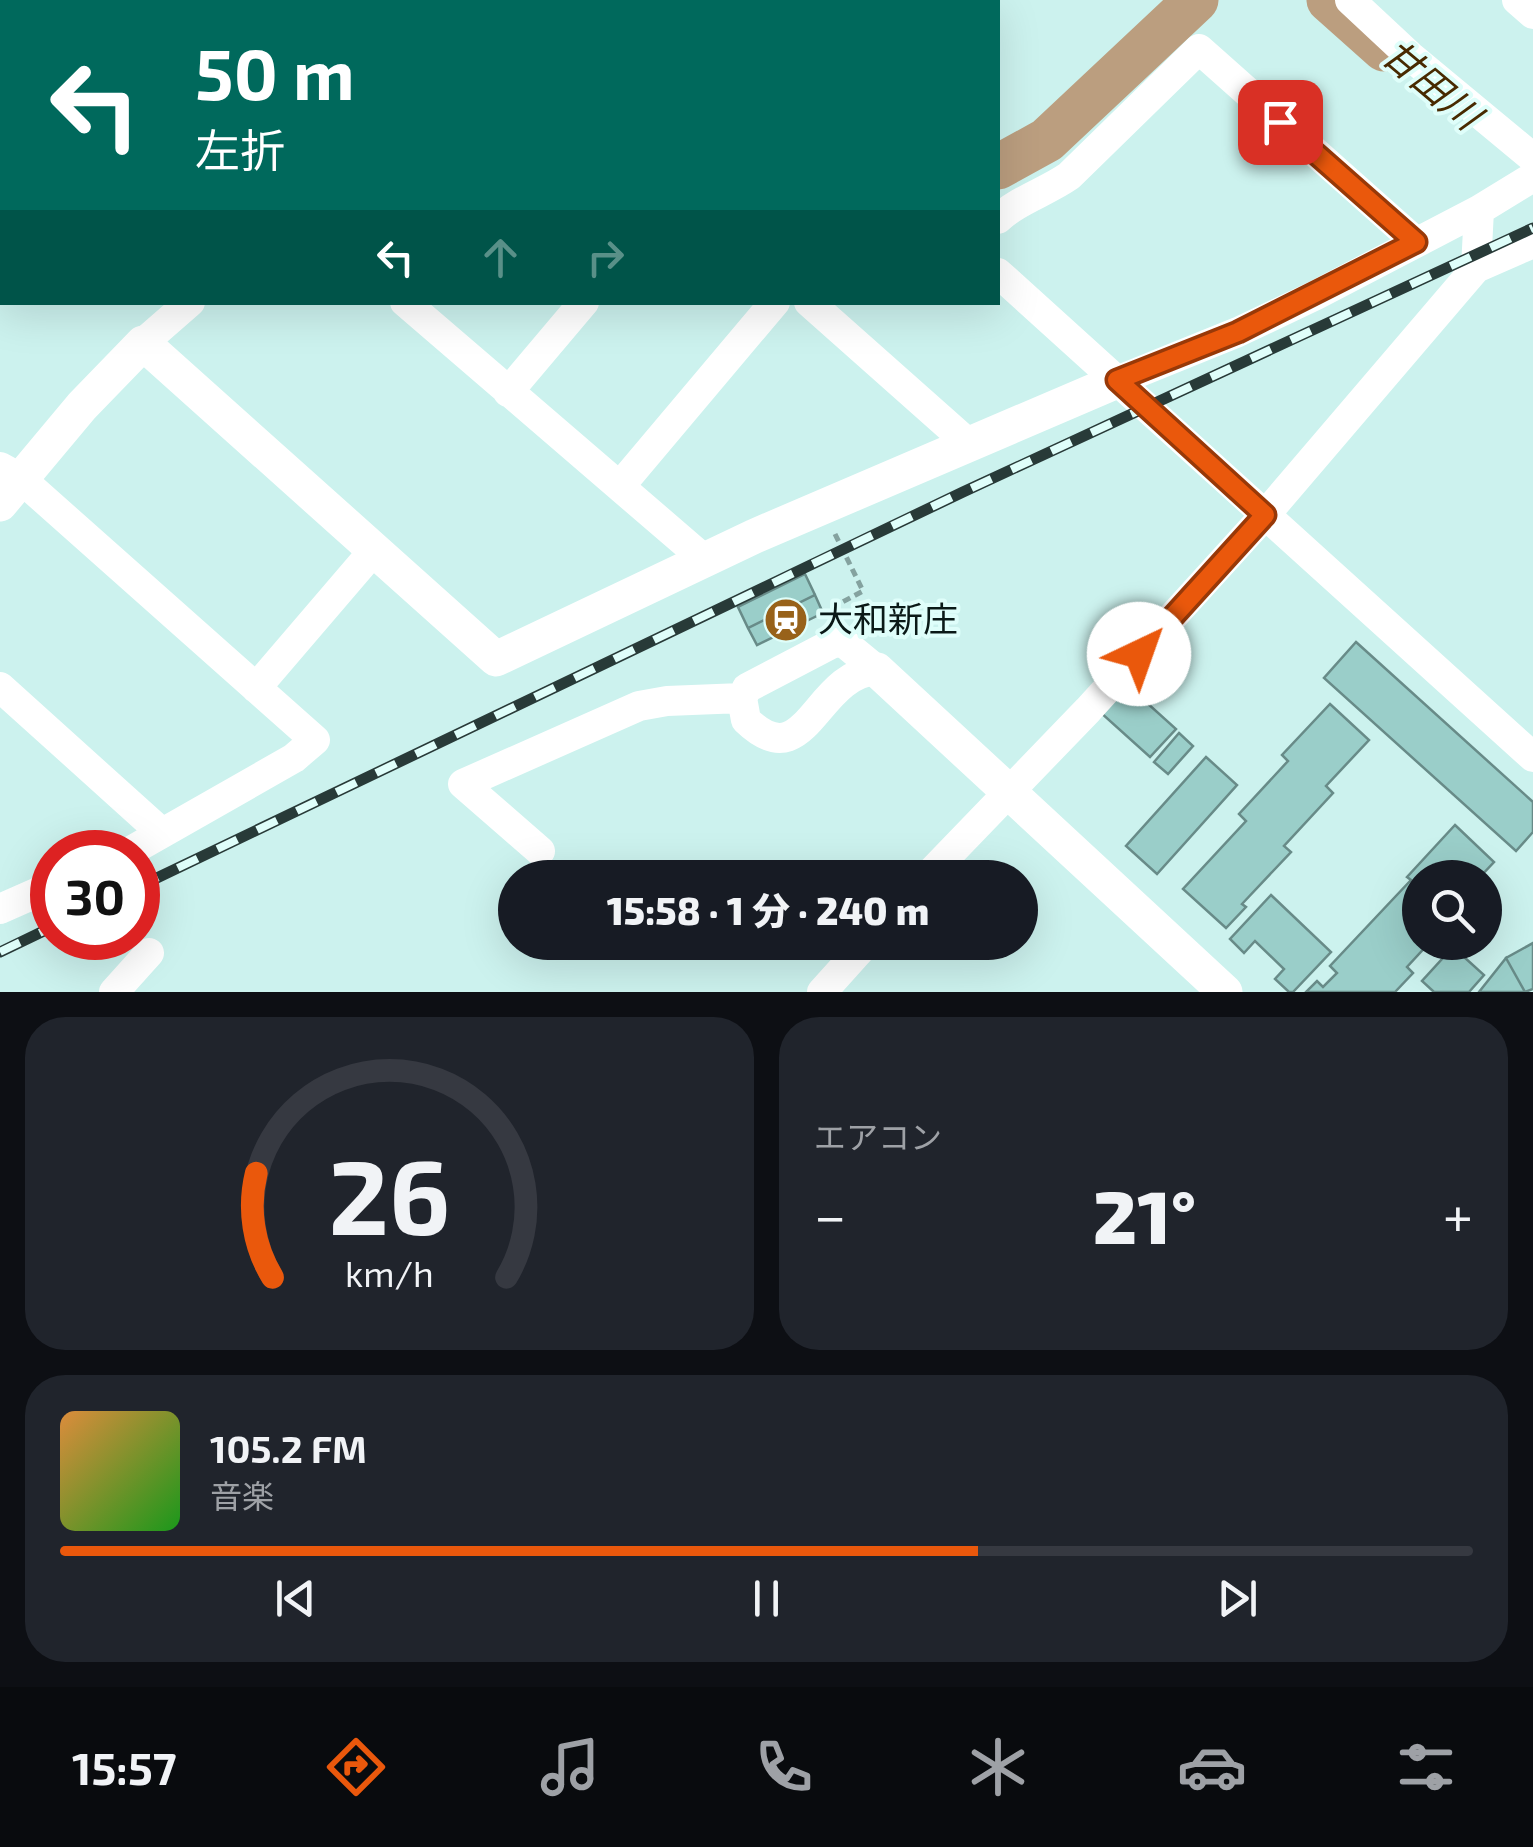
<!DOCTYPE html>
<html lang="ja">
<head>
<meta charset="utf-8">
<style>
	:root { --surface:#171b24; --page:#20242c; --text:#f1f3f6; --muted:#9ea1a6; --line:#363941; --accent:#ea580c }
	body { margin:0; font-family:"Exo 2","Noto Sans JP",sans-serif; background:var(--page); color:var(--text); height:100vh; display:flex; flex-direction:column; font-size:38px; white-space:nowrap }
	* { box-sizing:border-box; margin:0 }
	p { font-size:32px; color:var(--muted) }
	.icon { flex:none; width:55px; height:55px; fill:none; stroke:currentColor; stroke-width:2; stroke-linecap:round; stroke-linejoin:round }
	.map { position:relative; height:992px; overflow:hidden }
	.details { display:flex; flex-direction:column; gap:25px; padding:25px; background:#0d0f14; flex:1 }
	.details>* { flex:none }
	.hud { position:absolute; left:0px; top:0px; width:1000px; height:305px; box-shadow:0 10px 40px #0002; background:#00695c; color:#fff; overflow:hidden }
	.tools { position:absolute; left:1402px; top:860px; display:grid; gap:20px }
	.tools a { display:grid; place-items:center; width:100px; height:100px; border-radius:50%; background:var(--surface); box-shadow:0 10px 40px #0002; font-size:50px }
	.speed { position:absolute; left:30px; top:830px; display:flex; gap:20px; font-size:50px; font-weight:700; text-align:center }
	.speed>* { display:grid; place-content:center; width:130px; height:130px; border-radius:50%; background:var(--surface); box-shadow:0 10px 40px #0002; line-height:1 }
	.speed .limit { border:15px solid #d22; background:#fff; color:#111 }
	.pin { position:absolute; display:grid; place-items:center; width:85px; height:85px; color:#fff; margin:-42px; border-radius:20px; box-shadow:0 5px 15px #0006 }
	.me { position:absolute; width:110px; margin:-55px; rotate:42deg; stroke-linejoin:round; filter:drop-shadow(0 0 8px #0008) }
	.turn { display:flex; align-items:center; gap:35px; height:210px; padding:0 30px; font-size:45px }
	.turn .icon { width:130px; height:130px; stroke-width:2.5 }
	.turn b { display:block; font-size:70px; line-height:85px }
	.lanes { display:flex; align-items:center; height:95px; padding:0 30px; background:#0003; justify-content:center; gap:50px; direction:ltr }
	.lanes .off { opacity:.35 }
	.big { font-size:75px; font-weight:800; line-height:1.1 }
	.details .card { flex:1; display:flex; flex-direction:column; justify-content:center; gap:15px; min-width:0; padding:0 35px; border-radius:40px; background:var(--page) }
	.details .dial { align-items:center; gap:0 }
	.dial svg { height:260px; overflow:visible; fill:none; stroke:var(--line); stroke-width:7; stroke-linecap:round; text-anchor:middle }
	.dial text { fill:var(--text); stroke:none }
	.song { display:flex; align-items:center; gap:30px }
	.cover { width:120px; height:120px; border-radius:15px; background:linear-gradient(135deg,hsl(30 70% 55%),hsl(120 70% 35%)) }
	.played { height:10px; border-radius:5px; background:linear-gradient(90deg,var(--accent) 65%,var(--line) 65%) }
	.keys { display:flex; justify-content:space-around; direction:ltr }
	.heat { display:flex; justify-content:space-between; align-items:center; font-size:55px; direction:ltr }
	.details .tiles { flex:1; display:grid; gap:25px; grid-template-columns:1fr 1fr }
	.card:last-child { grid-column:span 2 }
	.trip { position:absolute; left:498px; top:860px; width:540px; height:100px; border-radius:50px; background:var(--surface); box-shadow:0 10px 40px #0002; font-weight:800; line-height:100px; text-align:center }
	.tabs { display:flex; height:160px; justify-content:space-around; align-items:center; background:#090b0e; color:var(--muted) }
	.tabs .icon { width:70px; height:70px }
	.tabs .active { color:var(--accent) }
	.tabs b { font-size:45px; color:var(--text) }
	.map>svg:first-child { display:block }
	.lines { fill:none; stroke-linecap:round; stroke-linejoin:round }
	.river { stroke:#bb9e7f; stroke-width:45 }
	.building { fill:#9acec9; stroke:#688b88; stroke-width:2.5 }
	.path { stroke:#84a29f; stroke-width:5; stroke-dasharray:8 5; stroke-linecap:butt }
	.minor { stroke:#fff; stroke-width:30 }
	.tertiary { stroke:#fff; stroke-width:35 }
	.rail-casing { stroke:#283a38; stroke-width:11 }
	.rail { stroke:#dffefa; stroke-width:8; stroke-dasharray:22; stroke-linecap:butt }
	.route-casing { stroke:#983908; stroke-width:25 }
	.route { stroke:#ea580c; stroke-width:18 }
	.labels { text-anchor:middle; stroke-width:8; stroke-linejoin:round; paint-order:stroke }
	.poi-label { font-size:35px; fill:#0a1917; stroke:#dffefa; text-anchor:start }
	.water-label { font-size:38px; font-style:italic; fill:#482a01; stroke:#dffefa }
</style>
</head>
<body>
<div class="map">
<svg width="1533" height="992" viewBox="0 0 1533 992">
	<rect width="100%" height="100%" fill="#ccf2ee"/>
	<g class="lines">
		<!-- river -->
		<path class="river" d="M725 0 728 2
			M1329 0 1384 49
			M998 167 1047 140 1196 0"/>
	</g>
	<!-- building -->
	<path class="building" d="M805 574 815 595 748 628 738 607Z
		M815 595 823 613 757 645 748 628Z
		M1356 642 1533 802V832L1516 851 1324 678Z
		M1126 684 1176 729 1150 757 1100 712Z
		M1330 704 1369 740 1326 786 1333 793 1284 846 1291 852 1242 904 1246 907 1226 928 1183 889 1246 821 1239 814 1288 761 1282 755Z
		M1179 733 1193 746 1168 774 1154 762Z
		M1206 757 1237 785 1157 874 1126 846Z
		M1455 825 1494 862 1479 878H1420V942H1430L1407 967 1413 973 1395 992H1306L1317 981 1323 987 1337 973 1330 966 1411 880 1407 877Z
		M1271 895 1331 952 1293 992H1289L1275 979 1284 969 1255 941 1244 953 1230 939Z
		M1533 943V989L1525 992 1506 958Z
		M1453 947 1484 975 1469 992H1434L1422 981Z
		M1506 958 1525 992H1479Z"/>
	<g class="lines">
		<!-- path -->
		<path class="path" d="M835 534 863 591 835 606 839 615"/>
		<!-- minor -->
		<path class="minor" d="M70 0 74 2
			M680 0 683 2
			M1350 0 1410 56 1533 158
			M1517 0 1533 14
			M525 2 527 0
			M998 219C1018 200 1046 192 1069 176L1199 49 1416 242
			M1476 268 1533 243
			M998 273 1533 757
			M405 302 705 560
			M809 302 969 444
			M143 343 190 302
			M1117 381 1238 332 1316 295 1479 210 1533 177
			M508 392 584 302
			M0 467 20 478 315 740 294 758 129 852
			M620 486 775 302
			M843 642 877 670C814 674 807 779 746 720L742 698 747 688 833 643Z
			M0 687 162 833
			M256 688 375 549
			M540 851 463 784 639 706 667 701 742 698
			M926 878 1088 710 1265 515 1476 268 1479 210
			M0 909 52 886
			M114 992 149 953
			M822 992 867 942"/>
		<!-- tertiary -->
		<path class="tertiary" d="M0 504 82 406 143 343 496 659 755 536 1117 381
			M877 670 1225 992"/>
		<defs>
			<path id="rail" d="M138 887 963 492 1533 228
				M0 952 52 927"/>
		</defs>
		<!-- rail casing -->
		<use href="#rail" class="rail-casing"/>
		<!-- rail -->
		<use href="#rail" class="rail"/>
	</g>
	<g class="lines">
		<defs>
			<path id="route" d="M1139 654 1265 515 1117 380 1238 332 1416 242 1280 122"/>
		</defs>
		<!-- route casing -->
		<use href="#route" class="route-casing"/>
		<!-- route -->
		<use href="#route" class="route"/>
	</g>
	<!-- icons -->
	<defs>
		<symbol id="station-disc" viewBox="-11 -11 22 22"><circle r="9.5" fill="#98621a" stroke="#dffefa"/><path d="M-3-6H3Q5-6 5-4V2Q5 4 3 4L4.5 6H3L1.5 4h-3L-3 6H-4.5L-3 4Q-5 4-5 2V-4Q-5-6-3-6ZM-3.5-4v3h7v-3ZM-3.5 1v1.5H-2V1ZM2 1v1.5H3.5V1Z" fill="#fff"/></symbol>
	</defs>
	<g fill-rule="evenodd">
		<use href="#station-disc" x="761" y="595" width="50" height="50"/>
	</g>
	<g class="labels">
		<!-- poi labels -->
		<g class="poi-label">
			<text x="818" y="632">大和新庄</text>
		</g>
		<!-- water labels -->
		<g class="water-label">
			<text transform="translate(1431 85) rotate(40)" y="13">甘田川</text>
		</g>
	</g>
</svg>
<div class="tools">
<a><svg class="icon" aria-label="search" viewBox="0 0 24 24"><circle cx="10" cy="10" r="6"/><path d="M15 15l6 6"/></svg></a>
</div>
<div class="speed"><div class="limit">30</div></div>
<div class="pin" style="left:1280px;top:122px;background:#d93025"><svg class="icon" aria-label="arrive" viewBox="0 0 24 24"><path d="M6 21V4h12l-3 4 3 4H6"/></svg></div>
<svg class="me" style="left:1139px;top:654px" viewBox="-20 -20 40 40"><circle r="19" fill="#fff"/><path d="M0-13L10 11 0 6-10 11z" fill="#ea580c"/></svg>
<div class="trip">15:58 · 1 分 · 240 m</div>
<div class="hud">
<div class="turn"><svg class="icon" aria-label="left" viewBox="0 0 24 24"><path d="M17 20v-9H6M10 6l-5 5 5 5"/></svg><div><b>50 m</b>左折</div></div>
<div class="lanes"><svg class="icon" aria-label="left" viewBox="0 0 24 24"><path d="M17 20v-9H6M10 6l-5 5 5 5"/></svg><svg class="icon off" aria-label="ahead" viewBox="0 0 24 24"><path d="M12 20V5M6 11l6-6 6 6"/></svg><svg class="icon off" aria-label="right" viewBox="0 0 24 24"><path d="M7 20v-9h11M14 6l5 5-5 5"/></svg></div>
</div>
</div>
<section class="details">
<div class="tiles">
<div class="card dial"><svg viewBox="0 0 100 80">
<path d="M14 69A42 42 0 1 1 86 69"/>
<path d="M14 69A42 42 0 0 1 9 37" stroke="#ea580c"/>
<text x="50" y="56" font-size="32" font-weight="700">26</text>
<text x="50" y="72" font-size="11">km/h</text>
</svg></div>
<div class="card"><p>エアコン</p>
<div class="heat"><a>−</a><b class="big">21°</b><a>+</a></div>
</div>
<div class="card">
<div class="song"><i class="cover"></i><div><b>105.2 FM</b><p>音楽</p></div></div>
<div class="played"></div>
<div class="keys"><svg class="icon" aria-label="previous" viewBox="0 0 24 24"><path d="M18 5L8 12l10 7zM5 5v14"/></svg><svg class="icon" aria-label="pause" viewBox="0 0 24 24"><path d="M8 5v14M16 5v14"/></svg><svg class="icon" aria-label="next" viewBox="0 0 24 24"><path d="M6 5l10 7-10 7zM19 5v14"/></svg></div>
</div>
</div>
</section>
<nav class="tabs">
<b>15:57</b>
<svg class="icon active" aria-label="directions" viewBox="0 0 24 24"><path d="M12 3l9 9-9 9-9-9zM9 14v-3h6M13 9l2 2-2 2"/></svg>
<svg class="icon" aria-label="music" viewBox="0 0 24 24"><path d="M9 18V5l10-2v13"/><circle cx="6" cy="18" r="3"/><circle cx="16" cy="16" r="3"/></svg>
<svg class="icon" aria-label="phone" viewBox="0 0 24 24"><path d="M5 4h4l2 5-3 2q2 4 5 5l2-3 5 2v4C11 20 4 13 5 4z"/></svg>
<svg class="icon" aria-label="climate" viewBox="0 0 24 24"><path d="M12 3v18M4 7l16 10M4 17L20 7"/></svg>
<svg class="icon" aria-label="car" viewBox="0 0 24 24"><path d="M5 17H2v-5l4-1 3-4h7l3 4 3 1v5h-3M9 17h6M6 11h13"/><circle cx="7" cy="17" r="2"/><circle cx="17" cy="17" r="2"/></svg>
<svg class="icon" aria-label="filters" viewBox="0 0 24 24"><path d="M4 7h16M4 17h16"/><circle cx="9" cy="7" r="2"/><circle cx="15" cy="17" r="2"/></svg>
</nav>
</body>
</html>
